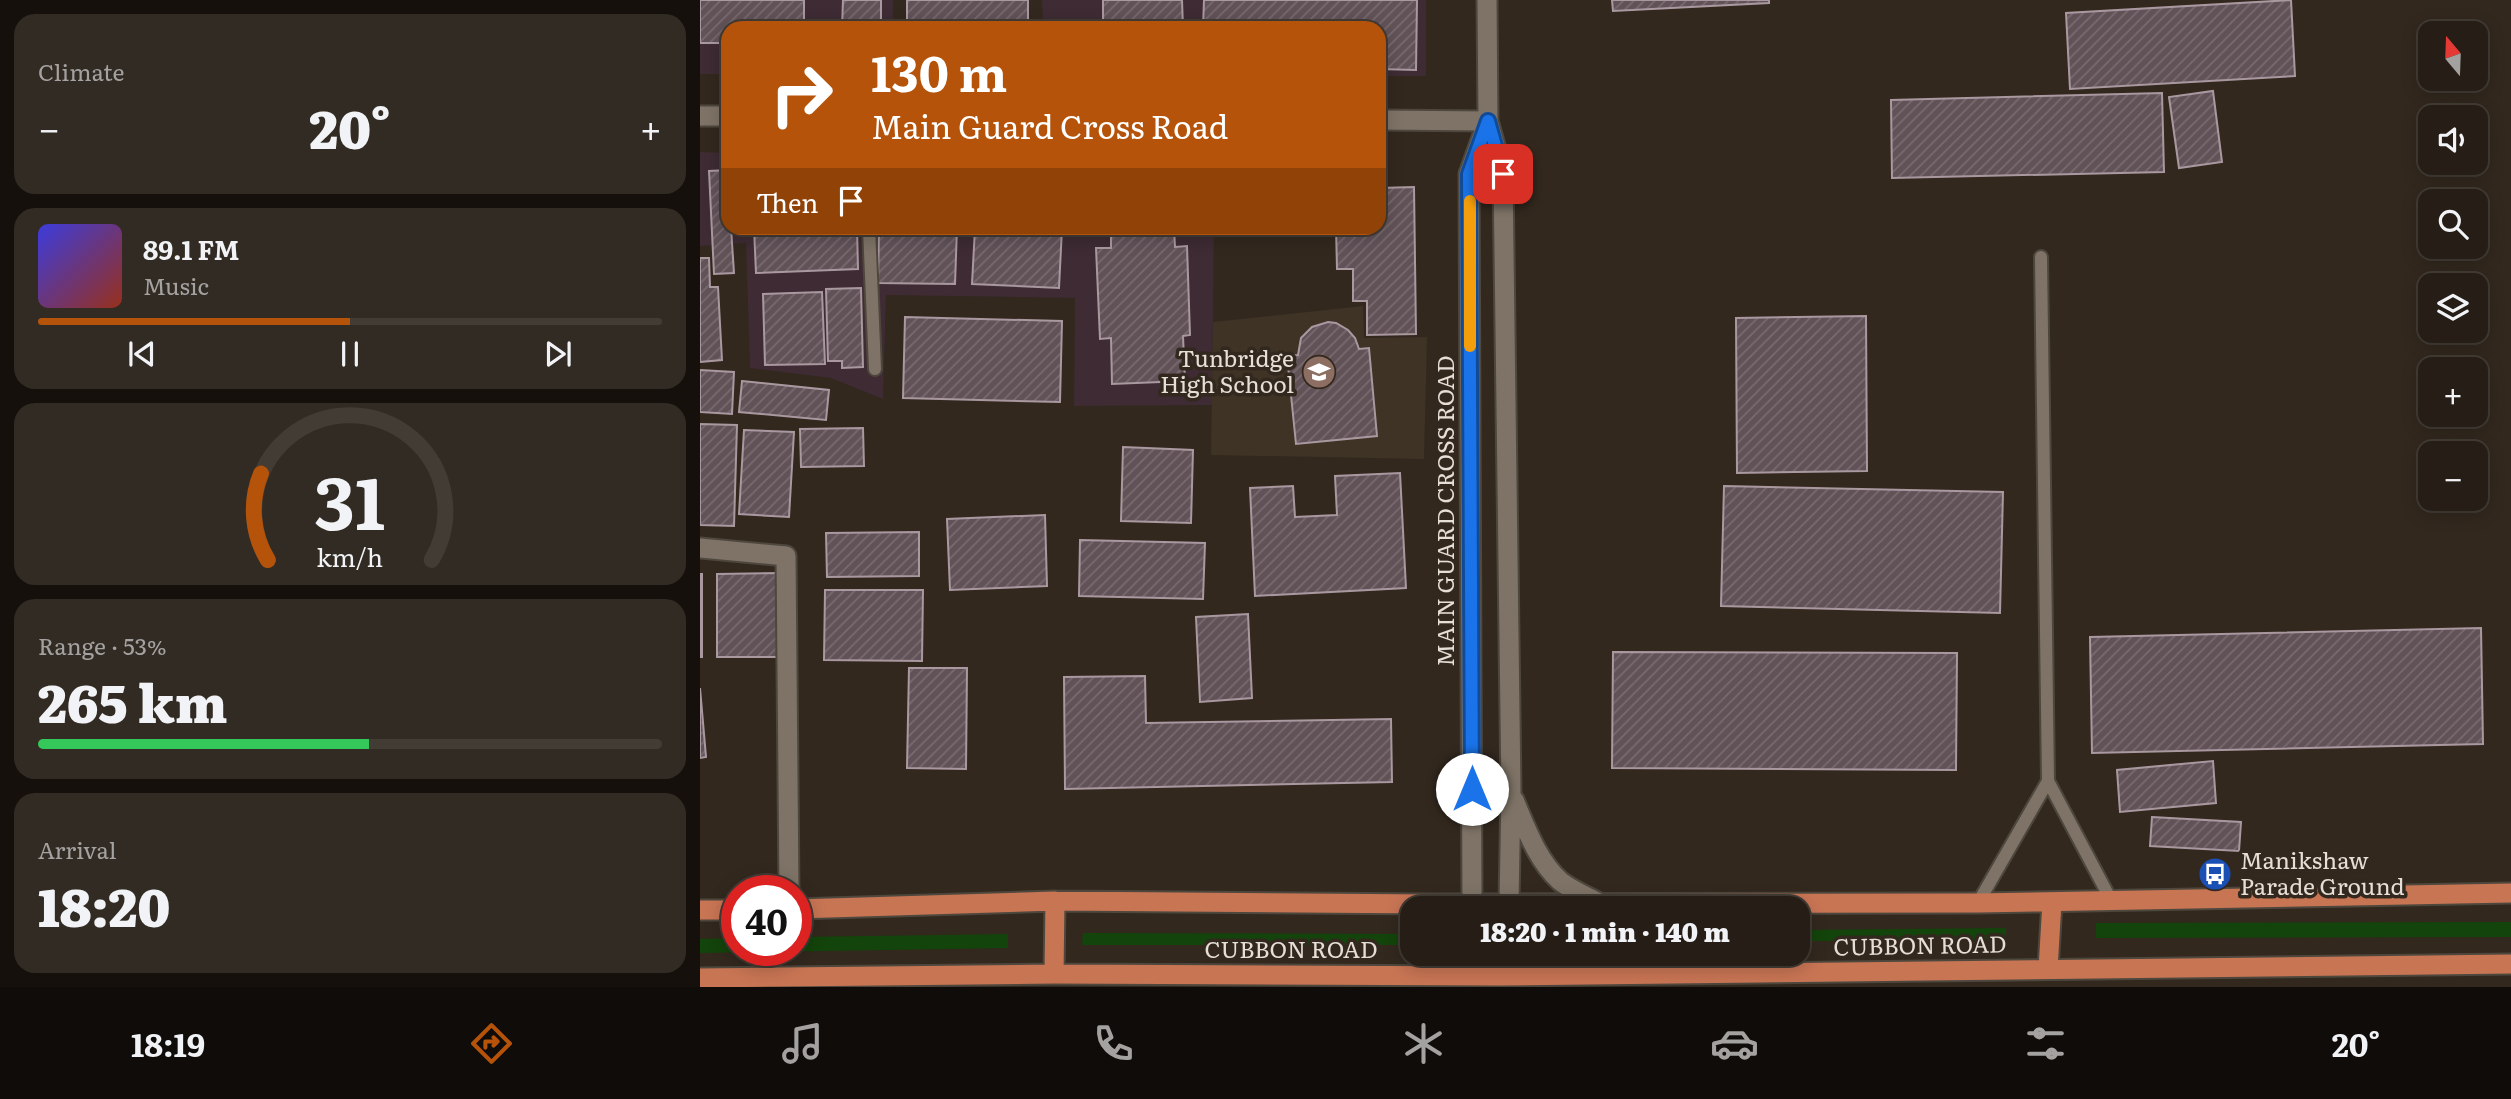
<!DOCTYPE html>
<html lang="en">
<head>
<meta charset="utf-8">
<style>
	:root { --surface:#261e16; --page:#322b23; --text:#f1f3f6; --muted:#a4a2a1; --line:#423c35; --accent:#b45309 }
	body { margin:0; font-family:Literata,serif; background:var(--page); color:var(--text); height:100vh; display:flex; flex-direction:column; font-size:26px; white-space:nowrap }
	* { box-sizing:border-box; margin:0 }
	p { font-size:23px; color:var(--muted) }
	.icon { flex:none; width:38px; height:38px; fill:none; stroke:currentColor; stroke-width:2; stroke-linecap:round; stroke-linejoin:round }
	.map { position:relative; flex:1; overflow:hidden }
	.side { display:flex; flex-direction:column; gap:14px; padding:14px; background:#15100c; width:700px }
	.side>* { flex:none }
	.banner { position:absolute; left:21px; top:21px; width:665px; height:214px; border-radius:21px; box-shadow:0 4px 18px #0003,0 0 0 2px var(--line); background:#b45309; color:#fff; overflow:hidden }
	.needle { width:46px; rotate:341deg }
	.tools { position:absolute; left:1718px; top:21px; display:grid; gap:14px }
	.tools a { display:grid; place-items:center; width:70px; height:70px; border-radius:14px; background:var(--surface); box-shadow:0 4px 18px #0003,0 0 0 2px var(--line); font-size:35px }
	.speed { position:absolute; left:21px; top:875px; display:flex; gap:14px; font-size:35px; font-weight:700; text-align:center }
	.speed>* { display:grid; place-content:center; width:91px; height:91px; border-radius:50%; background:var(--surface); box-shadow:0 4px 18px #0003,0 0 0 2px var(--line); line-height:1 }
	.speed .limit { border:10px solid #d22; background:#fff; color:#111 }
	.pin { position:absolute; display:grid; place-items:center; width:60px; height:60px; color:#fff; margin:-30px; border-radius:14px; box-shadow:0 4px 10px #0006 }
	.me { position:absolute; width:77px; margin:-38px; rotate:0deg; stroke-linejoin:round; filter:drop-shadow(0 0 5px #0008) }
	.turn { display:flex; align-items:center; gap:24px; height:147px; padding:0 35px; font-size:32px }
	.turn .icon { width:91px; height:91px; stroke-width:2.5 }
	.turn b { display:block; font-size:49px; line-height:60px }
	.then { display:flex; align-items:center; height:66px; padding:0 35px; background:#0003; gap:14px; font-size:26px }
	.big { font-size:52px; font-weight:800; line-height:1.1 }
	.side .tile { flex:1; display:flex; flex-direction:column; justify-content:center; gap:10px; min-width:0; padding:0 24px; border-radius:21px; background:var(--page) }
	.side .dial { align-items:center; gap:0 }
	.dial svg { height:182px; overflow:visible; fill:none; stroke:var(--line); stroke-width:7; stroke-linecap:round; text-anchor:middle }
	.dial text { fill:var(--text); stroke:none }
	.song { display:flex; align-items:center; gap:21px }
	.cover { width:84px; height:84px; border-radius:10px; background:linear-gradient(135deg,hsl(240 70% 55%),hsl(10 70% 35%)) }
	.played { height:7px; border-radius:4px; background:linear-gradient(90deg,var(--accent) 50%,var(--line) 50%) }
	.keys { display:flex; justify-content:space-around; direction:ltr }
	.heat { display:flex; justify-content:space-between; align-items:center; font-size:38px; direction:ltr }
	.charge { height:10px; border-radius:5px; background:linear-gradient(90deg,#34c759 53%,var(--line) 0) }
	.trip { position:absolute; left:700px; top:896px; width:410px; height:70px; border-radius:21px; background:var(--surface); box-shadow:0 4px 18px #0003,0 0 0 2px var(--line); font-weight:800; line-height:70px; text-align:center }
	.dock { display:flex; height:112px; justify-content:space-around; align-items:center; background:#0f0c09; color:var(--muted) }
	.dock .icon { width:49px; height:49px }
	.dock .selected { color:var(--accent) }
	.dock b { font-size:32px; color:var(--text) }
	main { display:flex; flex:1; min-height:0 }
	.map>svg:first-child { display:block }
	.commercial { fill:#3e2b33 }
	.education { fill:#3e3325 }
	.grass { fill:#13440b }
	.building { fill:url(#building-hatch); stroke:#aa98a0; stroke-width:2 }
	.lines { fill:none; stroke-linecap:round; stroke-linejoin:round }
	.service-casing { stroke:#4e473d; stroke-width:16 }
	.minor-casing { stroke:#4e473d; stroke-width:23 }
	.tertiary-casing { stroke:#4e473d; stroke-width:23 }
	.primary-casing { stroke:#4e473d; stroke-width:23 }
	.service { stroke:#7e7366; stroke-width:12 }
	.minor { stroke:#7e7366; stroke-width:19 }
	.tertiary { stroke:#7e7366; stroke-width:19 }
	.primary { stroke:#c87554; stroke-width:19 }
	.route-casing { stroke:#114b97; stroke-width:18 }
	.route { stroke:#1a73e8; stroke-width:12 }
	.slow { stroke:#f59e0b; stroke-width:12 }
	.labels { text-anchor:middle; stroke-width:7; stroke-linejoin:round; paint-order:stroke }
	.poi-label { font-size:23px; fill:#e6dfd8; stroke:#32281e; text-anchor:end }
	.street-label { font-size:23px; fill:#e6dfd8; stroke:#32281e }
</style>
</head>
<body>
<main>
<section class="side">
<div class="tile"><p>Climate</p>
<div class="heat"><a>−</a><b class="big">20°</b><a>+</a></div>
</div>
<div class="tile">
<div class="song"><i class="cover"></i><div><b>89.1 FM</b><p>Music</p></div></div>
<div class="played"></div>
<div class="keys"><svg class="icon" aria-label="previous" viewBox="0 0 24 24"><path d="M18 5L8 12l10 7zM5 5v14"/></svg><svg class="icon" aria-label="pause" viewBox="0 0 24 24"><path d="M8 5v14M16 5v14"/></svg><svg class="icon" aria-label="next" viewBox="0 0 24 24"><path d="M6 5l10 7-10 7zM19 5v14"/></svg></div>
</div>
<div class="tile dial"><svg viewBox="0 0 100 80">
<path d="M14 69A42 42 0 1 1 86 69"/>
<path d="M14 69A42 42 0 0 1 11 31" stroke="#b45309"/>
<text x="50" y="56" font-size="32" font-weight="700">31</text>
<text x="50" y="72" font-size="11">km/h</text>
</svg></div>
<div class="tile"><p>Range · 53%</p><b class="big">265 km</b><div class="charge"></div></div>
<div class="tile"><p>Arrival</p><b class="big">18:20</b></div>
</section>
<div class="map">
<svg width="1811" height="987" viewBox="0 0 1811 987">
	<defs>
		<pattern id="building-hatch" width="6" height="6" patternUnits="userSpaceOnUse" patternTransform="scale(1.75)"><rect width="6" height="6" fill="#615258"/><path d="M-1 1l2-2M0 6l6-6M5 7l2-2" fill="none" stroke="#786a6f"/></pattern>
	</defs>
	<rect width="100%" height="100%" fill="#32281e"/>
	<!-- commercial -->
	<path class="commercial" d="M0 0H193V28H28V74H0Z
		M342 0H726V76H679V28H343Z
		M0 152 28 153V228H514L512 405 374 406 375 298 186 295 183 399 131 378 50 368 46 243 0 246Z"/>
	<!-- education -->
	<path class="education" d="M663 306 664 338 727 337 724 459 511 455 513 322Z"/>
	<!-- grass -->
	<path class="grass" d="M1811 922V937L1396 938V923Z
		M1306 928V940L1097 941V930Z
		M383 933 712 934V945H382Z
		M308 934V948L0 953V939L37 938V950H96V937Z"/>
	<!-- building -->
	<path class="building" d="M0 0H104V28H28V43H0Z
		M143 0H181V28H142Z
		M207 0H328V28H207Z
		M403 0H482L483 28H403Z
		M504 0H717L716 70 679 69V28H503Z
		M912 0H1069V3L913 11Z
		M1591 0 1595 76 1370 89 1366 13Z
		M1513 91 1522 162 1479 168 1469 97Z
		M1462 93 1464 172 1192 178 1191 100Z
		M28 170V228H31L34 273 14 274 9 171Z
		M714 187 716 334 667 335V301H653V269H637L636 228H679V188Z
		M54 228H157L158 269 56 273Z
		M179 228H257L255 284 178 283Z
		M275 228H362L359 288 272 284Z
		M411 228H474L475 247 487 246 490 335 483 336 485 381 412 384 411 338 400 339 396 248H411Z
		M0 258H9L10 287H18L22 360 0 362Z
		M161 288 163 367 142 368V361H128L126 289Z
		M122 292 125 364 65 365 63 294Z
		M1166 316 1167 471 1037 473 1036 318Z
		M205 317 362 321 360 402 203 398Z
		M628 322 636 323 648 330 655 338 659 349 669 348 677 436 596 444 587 356 598 355 601 338 612 327Z
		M0 370 34 372 32 414 0 412Z
		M42 381 129 390 126 420 39 412Z
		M0 424 37 425 34 526 0 525Z
		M163 428 164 466 101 467 100 429Z
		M44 430 94 432 89 517 39 514Z
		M423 447 493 450 491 523 421 521Z
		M700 473 706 588 555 596 550 488 593 486 595 517 637 515 635 476Z
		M1024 486 1303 492 1300 613 1021 606Z
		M345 515 347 586 250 590 247 519Z
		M219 532V576L127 577 126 533Z
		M380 540 505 543 503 599 379 596Z
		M79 573V657H17V574Z
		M0 574H2V657H0Z
		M125 590H223L222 661 124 660Z
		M548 614 552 698 500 702 496 617Z
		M1781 628 1783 744 1392 753 1390 637Z
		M913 652 1257 653 1256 770 912 768Z
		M209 668H267L266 769 207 768Z
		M445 676 446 723 691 719 692 782 365 789 364 677Z
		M0 688 6 757 0 758Z
		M1513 761 1516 803 1420 812 1417 770Z
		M1452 817 1541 822 1539 851 1450 846Z"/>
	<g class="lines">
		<defs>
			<path id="service" d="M169 228 175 369
				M1341 257 1348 781 1411 900
				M1278 903 1348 781"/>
			<path id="minor" d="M0 548 86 556 89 891"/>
			<path id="tertiary" d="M787 0 788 121 803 174 811 792 809 903
				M0 116H28
				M679 120 788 121
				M814 800C826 828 837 860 860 881 871 890 886 896 899 903
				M772 903 769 174 788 121"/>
			<path id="primary" d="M96 909 355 901 730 904 1278 903 1811 893
				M0 910H37
				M1348 969 1352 902
				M354 974 355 901
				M0 978 354 974 801 976 1811 964"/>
		</defs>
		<!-- service casing -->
		<use href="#service" class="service-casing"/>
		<!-- minor casing -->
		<use href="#minor" class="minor-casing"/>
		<!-- tertiary casing -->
		<use href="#tertiary" class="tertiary-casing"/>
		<!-- primary casing -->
		<use href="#primary" class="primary-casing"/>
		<!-- service -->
		<use href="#service" class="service"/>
		<!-- minor -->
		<use href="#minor" class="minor"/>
		<!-- tertiary -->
		<use href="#tertiary" class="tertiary"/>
		<!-- primary -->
		<use href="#primary" class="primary"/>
	</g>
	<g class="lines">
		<defs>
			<path id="route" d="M772 789 769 174 788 121 803 174"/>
		</defs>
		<!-- route casing -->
		<use href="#route" class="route-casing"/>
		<!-- route -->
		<use href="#route" class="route"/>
		<!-- slow -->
		<path class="slow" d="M770 201V346"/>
	</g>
	<!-- icons -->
	<defs>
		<symbol id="school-disc" viewBox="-11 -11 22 22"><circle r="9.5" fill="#8d6e63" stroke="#32281e"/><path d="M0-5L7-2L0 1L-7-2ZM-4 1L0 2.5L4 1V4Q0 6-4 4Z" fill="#fff"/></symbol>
		<symbol id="bus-disc" viewBox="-11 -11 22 22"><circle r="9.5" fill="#1a4fb4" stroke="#32281e"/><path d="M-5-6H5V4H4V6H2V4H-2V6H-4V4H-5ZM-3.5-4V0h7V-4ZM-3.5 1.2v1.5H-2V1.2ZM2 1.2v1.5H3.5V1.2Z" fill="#fff"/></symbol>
	</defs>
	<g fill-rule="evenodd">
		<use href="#school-disc" x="600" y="353" width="38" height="38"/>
		<use href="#bus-disc" x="1496" y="855" width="38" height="38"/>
	</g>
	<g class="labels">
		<!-- poi labels -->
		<g class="poi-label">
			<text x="594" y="367">Tunbridge<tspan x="594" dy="26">High School</tspan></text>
			<text x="1540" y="869" text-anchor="start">Manikshaw<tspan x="1540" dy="26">Parade Ground</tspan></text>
		</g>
		<!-- street labels -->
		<g class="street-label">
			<text transform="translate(746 511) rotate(-90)" y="8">MAIN GUARD CROSS ROAD</text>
			<text transform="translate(1220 946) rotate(-1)" y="8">CUBBON ROAD</text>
			<text x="591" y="958">CUBBON ROAD</text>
		</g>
	</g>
</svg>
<div class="tools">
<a><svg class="needle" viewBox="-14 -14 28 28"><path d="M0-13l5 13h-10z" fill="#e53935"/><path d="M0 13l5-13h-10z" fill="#a4a2a1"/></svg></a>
<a><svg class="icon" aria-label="sound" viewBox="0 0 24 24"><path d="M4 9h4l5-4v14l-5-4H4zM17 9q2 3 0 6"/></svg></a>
<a><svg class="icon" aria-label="search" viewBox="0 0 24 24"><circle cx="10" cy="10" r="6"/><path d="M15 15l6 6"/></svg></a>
<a><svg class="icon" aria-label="layers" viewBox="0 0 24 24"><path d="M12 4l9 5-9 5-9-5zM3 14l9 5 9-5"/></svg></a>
<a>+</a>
<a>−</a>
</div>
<div class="speed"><div class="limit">40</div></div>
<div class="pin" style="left:803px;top:174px;background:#d93025"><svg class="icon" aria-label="arrive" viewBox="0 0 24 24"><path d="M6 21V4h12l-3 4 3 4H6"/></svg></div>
<svg class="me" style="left:772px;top:789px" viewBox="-20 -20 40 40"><circle r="19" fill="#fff"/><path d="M0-13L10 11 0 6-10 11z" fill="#1a73e8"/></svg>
<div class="trip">18:20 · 1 min · 140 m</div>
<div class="banner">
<div class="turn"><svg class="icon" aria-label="right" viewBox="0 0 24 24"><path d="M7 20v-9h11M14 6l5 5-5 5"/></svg><div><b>130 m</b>Main Guard Cross Road</div></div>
<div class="then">Then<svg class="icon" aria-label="arrive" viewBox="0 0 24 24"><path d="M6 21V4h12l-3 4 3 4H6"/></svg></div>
</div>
</div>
</main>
<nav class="dock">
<b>18:19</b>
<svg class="icon selected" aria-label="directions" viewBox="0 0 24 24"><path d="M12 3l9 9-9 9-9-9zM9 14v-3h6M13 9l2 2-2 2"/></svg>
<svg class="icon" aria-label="music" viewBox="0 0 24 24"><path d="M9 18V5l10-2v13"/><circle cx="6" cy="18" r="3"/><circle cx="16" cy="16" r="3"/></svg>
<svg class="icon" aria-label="phone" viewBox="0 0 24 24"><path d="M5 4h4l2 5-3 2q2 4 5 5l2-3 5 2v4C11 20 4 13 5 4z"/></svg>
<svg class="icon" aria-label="climate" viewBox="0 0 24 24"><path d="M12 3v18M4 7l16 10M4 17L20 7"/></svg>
<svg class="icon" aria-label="car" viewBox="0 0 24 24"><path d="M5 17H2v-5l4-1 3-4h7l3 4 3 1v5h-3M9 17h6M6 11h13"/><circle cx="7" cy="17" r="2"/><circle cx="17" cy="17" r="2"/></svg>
<svg class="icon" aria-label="filters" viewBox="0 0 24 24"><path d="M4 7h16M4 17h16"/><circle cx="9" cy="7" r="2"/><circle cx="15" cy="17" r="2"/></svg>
<b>20°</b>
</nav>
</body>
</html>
